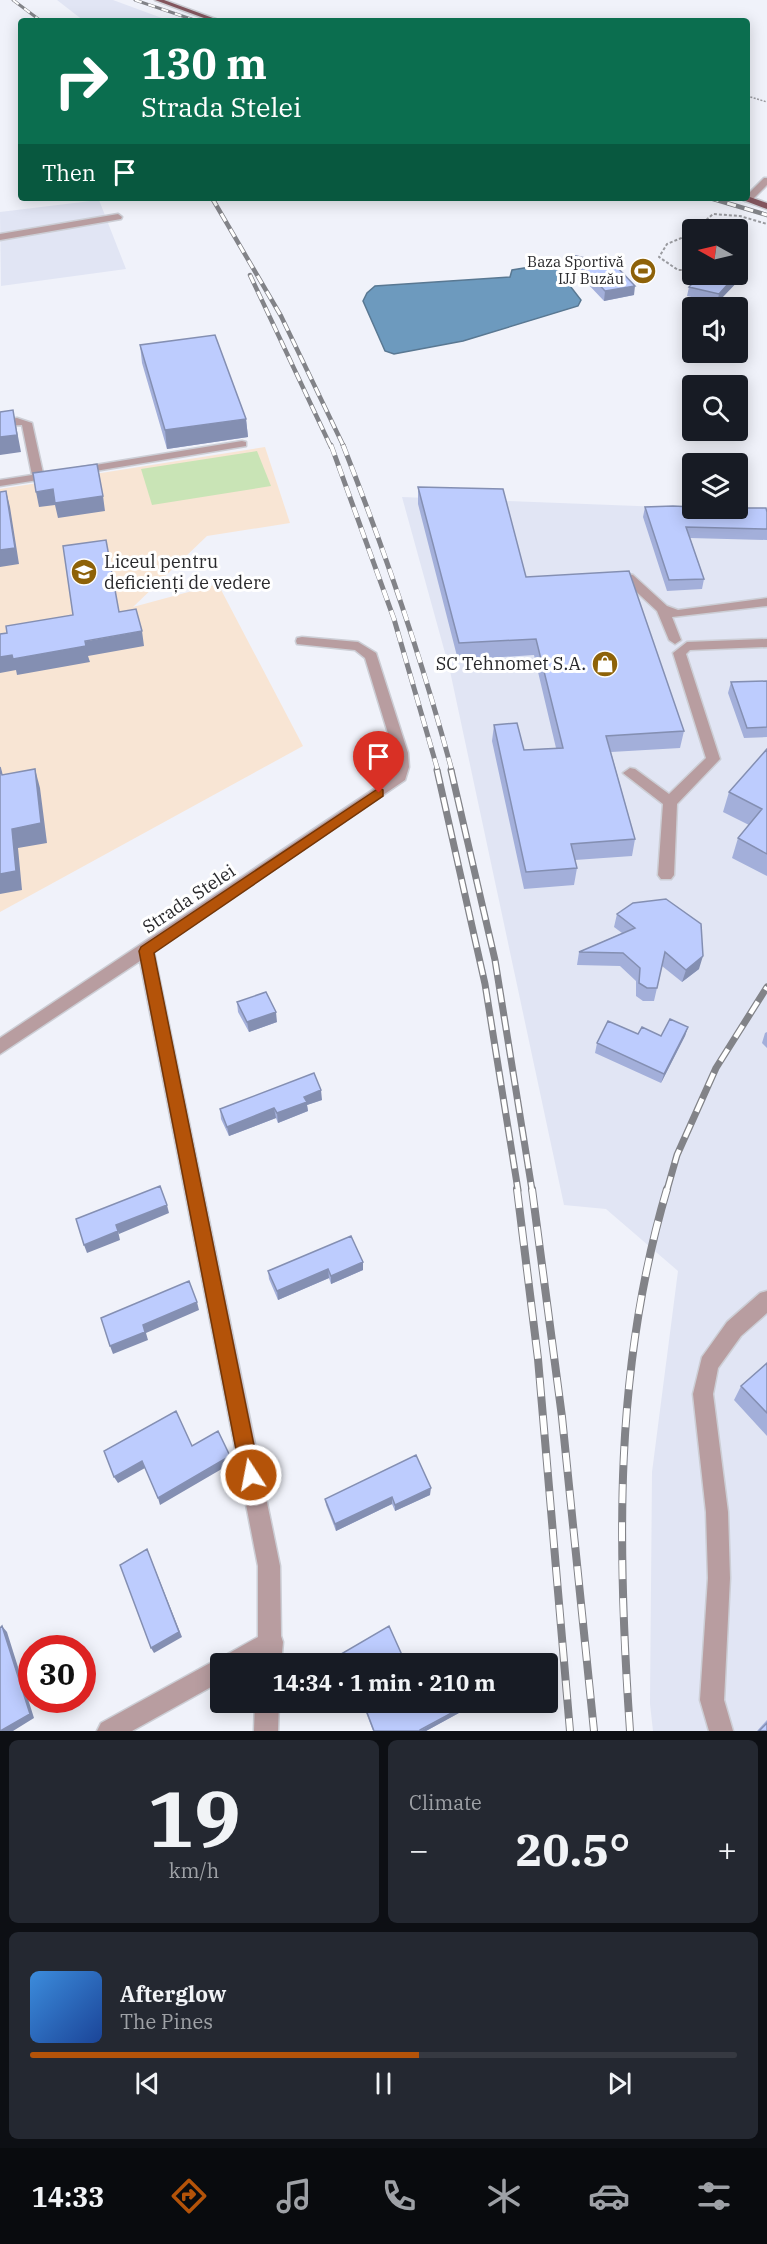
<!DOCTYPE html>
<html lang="en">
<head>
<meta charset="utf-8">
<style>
	:root { --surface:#171b24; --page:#242831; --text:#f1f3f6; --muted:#9ea1a6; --line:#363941; --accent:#b45309 }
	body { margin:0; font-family:"IBM Plex Serif",serif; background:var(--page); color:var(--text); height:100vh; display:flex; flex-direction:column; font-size:22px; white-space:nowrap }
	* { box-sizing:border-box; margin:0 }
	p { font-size:20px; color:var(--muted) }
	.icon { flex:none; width:33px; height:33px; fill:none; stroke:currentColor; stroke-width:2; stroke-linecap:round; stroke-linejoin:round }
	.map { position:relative; height:1731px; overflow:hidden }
	.drawer { display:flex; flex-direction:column; gap:9px; padding:9px; background:#0d0f14; flex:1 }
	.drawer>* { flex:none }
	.top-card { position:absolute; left:18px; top:18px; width:732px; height:183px; border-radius:6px; box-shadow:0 3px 15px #0003; background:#0b6e4f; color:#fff; overflow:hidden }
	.needle { width:39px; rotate:278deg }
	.fabs { position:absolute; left:682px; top:219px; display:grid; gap:12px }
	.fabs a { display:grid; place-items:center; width:66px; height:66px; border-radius:6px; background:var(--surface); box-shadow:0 3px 15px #0003; font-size:30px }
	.speed { position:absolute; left:18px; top:1635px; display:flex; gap:12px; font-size:30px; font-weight:700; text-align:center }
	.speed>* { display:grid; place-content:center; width:78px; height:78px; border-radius:50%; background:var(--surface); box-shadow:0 3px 15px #0003; line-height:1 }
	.speed .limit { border:9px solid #d22; background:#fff; color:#111 }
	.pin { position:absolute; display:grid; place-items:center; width:51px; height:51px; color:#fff; margin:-62px -26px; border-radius:50% 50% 50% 0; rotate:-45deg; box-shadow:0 0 6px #0007 }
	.pin .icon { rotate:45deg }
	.me { position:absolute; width:66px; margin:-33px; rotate:349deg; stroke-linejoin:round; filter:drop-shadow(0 0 4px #0008) }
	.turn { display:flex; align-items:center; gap:21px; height:126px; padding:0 24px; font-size:27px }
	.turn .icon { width:78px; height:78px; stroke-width:2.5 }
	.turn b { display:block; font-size:42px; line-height:51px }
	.then { display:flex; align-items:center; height:57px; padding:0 24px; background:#0003; gap:12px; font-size:22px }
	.big { font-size:45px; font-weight:700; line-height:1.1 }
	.drawer .tile { flex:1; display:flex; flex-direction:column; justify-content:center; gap:9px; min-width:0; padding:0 21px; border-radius:9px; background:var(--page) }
	.drawer .dial { align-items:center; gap:0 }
	.dial b { font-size:78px; line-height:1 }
	.song { display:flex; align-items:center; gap:18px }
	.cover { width:72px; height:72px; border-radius:9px; background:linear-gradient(135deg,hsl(210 70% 55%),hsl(220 70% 35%)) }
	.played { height:6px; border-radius:3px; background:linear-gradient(90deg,var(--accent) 55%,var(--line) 55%) }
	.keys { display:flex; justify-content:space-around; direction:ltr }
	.heat { display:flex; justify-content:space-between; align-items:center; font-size:33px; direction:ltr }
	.drawer .tiles { flex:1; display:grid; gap:9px; grid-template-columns:1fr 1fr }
	.tile:last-child { grid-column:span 2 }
	.trip { position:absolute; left:210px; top:1653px; width:348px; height:60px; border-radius:6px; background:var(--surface); box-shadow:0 3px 15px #0003; font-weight:700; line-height:60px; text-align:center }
	.menu { display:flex; height:96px; justify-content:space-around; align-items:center; background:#090b0e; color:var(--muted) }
	.menu .icon { width:42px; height:42px }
	.menu .current { color:var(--accent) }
	.menu b { font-size:27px; color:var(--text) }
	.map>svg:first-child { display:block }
	.built { fill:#e1e5f4 }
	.education { fill:#f8e5d4 }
	.green { fill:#c9e4b6 }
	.water { fill:#6d9abe; stroke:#597892; stroke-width:1.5 }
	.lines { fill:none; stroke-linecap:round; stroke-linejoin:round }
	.minor-casing { stroke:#ccced5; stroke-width:3 }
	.major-casing { stroke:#ccced5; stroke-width:3 }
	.path-far1 { stroke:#9a9ba0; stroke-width:1.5; stroke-dasharray:2 1.5; stroke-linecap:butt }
	.path { stroke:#9a9ba0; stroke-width:2; stroke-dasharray:3 2; stroke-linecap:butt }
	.minor { fill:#b89da0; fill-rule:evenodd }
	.major { fill:#83565e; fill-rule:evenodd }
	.rail-far4-casing { stroke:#828388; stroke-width:3 }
	.rail-far3-casing { stroke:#828388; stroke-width:4.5 }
	.rail-far2-casing { stroke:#828388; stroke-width:5 }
	.rail-far1-casing { stroke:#828388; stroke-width:7 }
	.rail-casing { stroke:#828388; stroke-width:8 }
	.rail-far4 { stroke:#fff; stroke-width:2; stroke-dasharray:7; stroke-linecap:butt }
	.rail-far3 { stroke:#fff; stroke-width:3; stroke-dasharray:9; stroke-linecap:butt }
	.rail-far2 { stroke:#fff; stroke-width:4; stroke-dasharray:11; stroke-linecap:butt }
	.rail-far1 { stroke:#fff; stroke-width:4.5; stroke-dasharray:14; stroke-linecap:butt }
	.rail { stroke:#fff; stroke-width:6; stroke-dasharray:19; stroke-linecap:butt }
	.wall { fill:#a3afda }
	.shaded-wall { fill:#848fb2 }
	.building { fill:#bdccfe; stroke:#848fb2; stroke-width:1.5 }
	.route { fill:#b45309; stroke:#753606; stroke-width:1.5 }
	.labels { text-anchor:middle; stroke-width:6; stroke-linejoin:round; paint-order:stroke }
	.far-poi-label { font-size:15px; fill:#29292c; stroke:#fff; text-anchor:end }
	.poi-label { font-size:18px; fill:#29292c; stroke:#fff; text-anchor:start }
	.street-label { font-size:18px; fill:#29292c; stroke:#fff }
</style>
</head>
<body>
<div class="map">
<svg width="767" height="1731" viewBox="0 0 767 1731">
	<rect width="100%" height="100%" fill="#f0f2fa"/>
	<!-- built -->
	<path class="built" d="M57 0H113L170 21H84Z
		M99 200 126 269 1 286 0 212Z
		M402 497 767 511V1731H653L650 1704 652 1472 678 1271 606 1209 564 1205 450 671Z"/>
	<!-- education -->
	<path class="education" d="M265 447 290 523 207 536 133 607 218 584 303 746 0 912V489Z"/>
	<!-- green -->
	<path class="green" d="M257 451 271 486 152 505 141 469Z"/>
	<!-- water -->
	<path class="water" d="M530 267 557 269 581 300 578 306 463 341 394 354 385 351 363 301 367 293 375 286 510 277 512 270Z"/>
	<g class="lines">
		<defs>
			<path id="minor" d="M764 178H767V185L751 201H745L744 198Z
				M118 214 122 217 121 219 0 240V234Z
				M17 418 32 423 43 473H57V477L0 486V480L32 475 22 425 0 426V420Z
				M242 441 246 442V446L77 474 71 471 77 468Z
				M629 574 633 575 667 606 678 610 767 598V606L672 617 681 640 675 644 669 640 657 611 626 582H613L607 578 613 574Z
				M302 637 358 642 376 653 408 753 409 767 405 780 154 952 280 1566 281 1636 283 1642 281 1664H220V1682L132 1731H97L101 1723 212 1662 222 1660 224 1656 258 1637V1566L140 961 0 1054V1038L392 777 395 767 394 753 365 658 355 650 297 644 296 641 297 638Z
				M767 639V647L690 650 686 654 720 759 677 804 674 875 671 879H661L658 875 663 804 623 773 630 768 635 769 669 794 706 758 673 653 687 642Z
				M767 1291V1313L741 1336 718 1368 713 1394 728 1512 730 1578 724 1700 733 1731H709L700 1700 708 1578 706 1512 693 1394 702 1357 727 1322 760 1293Z
				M255 1702H279L278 1731H254Z"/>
			<path id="major" d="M155 0H164L221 21H212Z
				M747 196 767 203V209L743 200 742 198H747Z"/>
		</defs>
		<!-- minor casing -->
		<use href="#minor" class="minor-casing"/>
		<!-- major casing -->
		<use href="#major" class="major-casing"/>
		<!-- path-far1 -->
		<path class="path-far1" d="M747 96 767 102"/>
		<!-- path -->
		<path class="path" d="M695 230 713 214 740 216 767 224
			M693 232V237
			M691 234 667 244 659 257 678 270H693"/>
		<!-- minor -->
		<use href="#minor" class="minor"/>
		<!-- major -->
		<use href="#major" class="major"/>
		<defs>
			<path id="rail-far4" d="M13 0 41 21
				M135 0 197 21"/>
			<path id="rail-far3" d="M212 198 281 316 344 447
				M710 198 767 215
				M250 275 331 447"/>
			<path id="rail-far2" d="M331 445 394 619 438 771
				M343 445C386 554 422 659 452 771"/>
			<path id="rail-far1" d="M437 770 485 984 518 1190
				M451 770 495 960 532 1190
				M667 1190 677 1155 716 1068 767 987"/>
			<path id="rail" d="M517 1189 538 1359 570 1731
				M532 1189 562 1417 594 1731
				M630 1731C617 1546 614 1368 667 1189"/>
		</defs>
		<!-- rail-far4 casing -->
		<use href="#rail-far4" class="rail-far4-casing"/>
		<!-- rail-far3 casing -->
		<use href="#rail-far3" class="rail-far3-casing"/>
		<!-- rail-far2 casing -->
		<use href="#rail-far2" class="rail-far2-casing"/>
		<!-- rail-far1 casing -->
		<use href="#rail-far1" class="rail-far1-casing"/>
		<!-- rail casing -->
		<use href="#rail" class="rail-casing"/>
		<!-- rail-far4 -->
		<use href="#rail-far4" class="rail-far4"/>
		<!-- rail-far3 -->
		<use href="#rail-far3" class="rail-far3"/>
		<!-- rail-far2 -->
		<use href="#rail-far2" class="rail-far2"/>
		<!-- rail-far1 -->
		<use href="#rail-far1" class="rail-far1"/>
		<!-- rail -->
		<use href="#rail" class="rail"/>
	</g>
	<!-- wall -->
	<path class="wall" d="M572 255 634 295 604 301 570 265Z
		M743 276 717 303 687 296 689 287Z
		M140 345 246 419 248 437 167 449 142 363Z
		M418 487 526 577 684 731 680 748 611 752 635 839 632 856 575 860 577 868 574 885 524 889 492 741 494 725 524 750 556 748 534 655 458 660 418 504Z
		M645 507 767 512V540L690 538 704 579 702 589 667 591 643 517Z
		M767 681V737L744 738 728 693 731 682Z
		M767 749V876L732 858 738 838 749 825 723 812 729 792Z
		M617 914 699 969 682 982 662 966 654 1001H643L636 996V981L620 966 577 965 579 952 622 933 614 927Z
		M237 1002 277 1022 249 1032 238 1012Z
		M688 1027 685 1036 661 1083 595 1053 597 1043 638 1034 661 1036Z
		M767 1032V1048L762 1043 765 1033Z
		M322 1100 307 1105 308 1111 278 1123 276 1118 229 1136 221 1119 220 1109Z
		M363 1262V1270L331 1284 329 1278 278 1300 269 1279 268 1271Z
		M767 1363V1436L734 1400 741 1386Z
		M430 1495 395 1511 392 1504 336 1531 326 1505 325 1499Z
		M362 1702H479L426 1731H373Z
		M767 1720V1731H757Z"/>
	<!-- shaded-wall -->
	<path class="shaded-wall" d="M744 267 743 276 717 303 719 294Z
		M635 286 634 295 604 301 605 291Z
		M13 410 21 452 0 455V437Z
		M246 419 248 437 167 449 165 430Z
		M53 489 103 496 105 511 58 518 55 505 39 507 36 492Z
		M6 491 10 507 19 564 0 567V550Z
		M142 631 144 646 88 656 90 662 17 675 16 670 0 673V657Z
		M35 769 40 788 47 843 18 848 22 890 0 894V874L12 829Z
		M703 956 699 969 682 982 686 970Z
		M276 1012 277 1022 249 1032 247 1022Z
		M688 1027 685 1036 661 1083 664 1074Z
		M321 1090 322 1100 307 1105 308 1111 278 1123 277 1113 304 1097Z
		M274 1108 276 1118 229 1136 227 1127Z
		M167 1205 169 1213 119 1234 116 1225Z
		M118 1231 120 1240 87 1253 84 1245Z
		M363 1262V1270L331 1284V1276Z
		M328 1269 329 1278 278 1300 277 1291Z
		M197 1302 199 1310 146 1333 148 1340 113 1354 110 1346 143 1325Z
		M230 1456 232 1463 160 1505 158 1498Z
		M142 1461 145 1468 118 1483 114 1477Z
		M431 1488 430 1495 395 1511V1505Z
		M392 1497V1504L336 1531 335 1524Z
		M147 1549 182 1637 154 1653 151 1648Z
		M2 1626 7 1632 34 1718 13 1731H1Z
		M333 1702 326 1707 325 1703Z
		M472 1702H479L426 1731H420Z"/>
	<!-- building -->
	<path class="building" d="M572 255 615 265 635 286 605 291Z
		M738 265 744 267 738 274Z
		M701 274H737L719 294 689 287Z
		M215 335 246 419 165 430 140 345Z
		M13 410 17 435 0 437V412Z
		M97 464 103 496 55 503 53 489 36 492 33 473Z
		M418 487 503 489 526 577 629 571 684 731 606 736 635 839 571 844 577 868 526 872 494 725 517 723 524 750 563 748 536 639 459 643Z
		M6 491 15 548 0 550V492Z
		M673 506 693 507V508H766L767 512V529L686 527 704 579 669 580 645 507Z
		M106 540 119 612 136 609 142 631 85 641 86 646 13 659 12 655 0 657V634L7 633 6 626 73 615 63 546Z
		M767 681V727L747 728 731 682Z
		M767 749V854L738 838 762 809 729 792Z
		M0 767 2 775 35 769 41 823 12 829 16 871 0 874Z
		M666 899 701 924 703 956 686 970 665 952 657 988H647L639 983 640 968 623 953 579 952 635 928 617 914 633 903Z
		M266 992 276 1012 247 1022 237 1002Z
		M670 1019 688 1027 664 1074 597 1043 608 1021 638 1034 642 1027 661 1036Z
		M314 1073 321 1090 304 1097 307 1102 277 1113 274 1108 227 1127 220 1109Z
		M160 1186 167 1205 116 1225 118 1231 84 1245 76 1219Z
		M351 1236 363 1262 331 1276 328 1269 277 1291 268 1271Z
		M189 1281 197 1302 143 1325 145 1332 110 1346 101 1318Z
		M767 1363V1413L741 1386Z
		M176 1411 192 1446 218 1431 230 1456 158 1498 142 1461 114 1477 104 1451Z
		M416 1455 431 1488 395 1505 392 1497 335 1524 325 1499Z
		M147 1549 179 1632 151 1648 120 1565Z
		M2 1626 30 1714 0 1731V1628Z
		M389 1626 406 1664H324Z
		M466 1658 468 1664H454Z
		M363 1702H472L420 1730V1731H374Z
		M767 1723V1731H759Z"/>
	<!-- route -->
	<path class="route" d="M379 788 383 790V796L154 953 260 1475 257 1482 251 1485 244 1482 241 1475 139 951 141 947Z"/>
	<!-- icons -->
	<defs>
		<symbol id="stadium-disc" viewBox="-11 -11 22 22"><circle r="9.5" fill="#8e6209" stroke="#fff"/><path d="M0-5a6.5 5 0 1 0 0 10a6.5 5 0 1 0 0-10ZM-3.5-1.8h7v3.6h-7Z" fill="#fff"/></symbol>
		<symbol id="school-disc" viewBox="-11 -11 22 22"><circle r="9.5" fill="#8e6209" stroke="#fff"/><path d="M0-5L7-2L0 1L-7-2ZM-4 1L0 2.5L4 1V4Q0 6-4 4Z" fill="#fff"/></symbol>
		<symbol id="shop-disc" viewBox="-11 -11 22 22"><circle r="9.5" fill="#8e6209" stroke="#fff"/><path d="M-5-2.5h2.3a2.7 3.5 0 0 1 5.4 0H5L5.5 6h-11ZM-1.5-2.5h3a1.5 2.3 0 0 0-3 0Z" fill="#fff"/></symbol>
	</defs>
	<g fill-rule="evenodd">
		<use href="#stadium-disc" x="628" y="256" width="30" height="30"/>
		<use href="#school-disc" x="69" y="557" width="30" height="30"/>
		<use href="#shop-disc" x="590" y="649" width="30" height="30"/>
	</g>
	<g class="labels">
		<!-- far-poi labels -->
		<g class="far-poi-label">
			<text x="624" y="267">Baza Sportivă<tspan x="624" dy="17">IJJ Buzău</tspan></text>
		</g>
		<!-- poi labels -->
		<g class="poi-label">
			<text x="104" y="568">Liceul pentru<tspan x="104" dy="21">deficienți de vedere</tspan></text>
			<text x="586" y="670" text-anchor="end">SC Tehnomet S.A.</text>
		</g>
		<!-- street labels -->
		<g class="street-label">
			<text transform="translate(189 899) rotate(-34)" y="6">Strada Stelei</text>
		</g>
	</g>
</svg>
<div class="fabs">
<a><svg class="needle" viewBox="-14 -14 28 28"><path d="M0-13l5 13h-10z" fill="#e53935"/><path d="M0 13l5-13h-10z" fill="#9ea1a6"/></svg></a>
<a><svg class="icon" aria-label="sound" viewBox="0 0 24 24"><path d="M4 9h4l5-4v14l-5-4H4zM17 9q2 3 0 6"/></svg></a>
<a><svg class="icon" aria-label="search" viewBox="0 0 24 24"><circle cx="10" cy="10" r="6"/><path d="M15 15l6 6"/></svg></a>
<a><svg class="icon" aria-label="layers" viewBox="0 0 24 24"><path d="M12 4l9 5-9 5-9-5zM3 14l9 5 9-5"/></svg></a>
</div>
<div class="speed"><div class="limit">30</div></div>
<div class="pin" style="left:379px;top:793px;background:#d93025"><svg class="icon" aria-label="arrive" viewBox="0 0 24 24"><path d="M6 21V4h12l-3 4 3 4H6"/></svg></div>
<svg class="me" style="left:251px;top:1475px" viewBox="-20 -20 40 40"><circle r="17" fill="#b45309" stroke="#fff" stroke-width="3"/><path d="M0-11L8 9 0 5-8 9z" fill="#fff"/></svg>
<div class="trip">14:34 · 1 min · 210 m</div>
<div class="top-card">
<div class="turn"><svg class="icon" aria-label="right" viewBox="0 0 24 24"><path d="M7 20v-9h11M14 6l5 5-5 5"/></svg><div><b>130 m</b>Strada Stelei</div></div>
<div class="then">Then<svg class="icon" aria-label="arrive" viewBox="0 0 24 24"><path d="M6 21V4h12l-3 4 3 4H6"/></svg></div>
</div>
</div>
<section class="drawer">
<div class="tiles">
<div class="tile dial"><b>19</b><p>km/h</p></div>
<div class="tile"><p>Climate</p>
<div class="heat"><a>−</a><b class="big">20.5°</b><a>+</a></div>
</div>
<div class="tile">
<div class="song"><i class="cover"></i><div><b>Afterglow</b><p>The Pines</p></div></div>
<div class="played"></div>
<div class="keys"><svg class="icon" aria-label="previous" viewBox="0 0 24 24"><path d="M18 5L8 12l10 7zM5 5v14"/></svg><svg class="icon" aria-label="pause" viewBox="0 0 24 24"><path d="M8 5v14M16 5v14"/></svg><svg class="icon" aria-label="next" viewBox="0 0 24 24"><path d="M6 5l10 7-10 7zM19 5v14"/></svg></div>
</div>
</div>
</section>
<nav class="menu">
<b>14:33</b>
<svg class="icon current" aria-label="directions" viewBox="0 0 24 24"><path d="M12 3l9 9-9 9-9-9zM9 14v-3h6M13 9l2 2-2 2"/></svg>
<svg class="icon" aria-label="music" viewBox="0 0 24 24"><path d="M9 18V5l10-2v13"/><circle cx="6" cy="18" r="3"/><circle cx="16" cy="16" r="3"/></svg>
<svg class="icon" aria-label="phone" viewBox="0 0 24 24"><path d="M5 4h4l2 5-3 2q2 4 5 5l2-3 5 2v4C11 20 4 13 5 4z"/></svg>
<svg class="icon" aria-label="climate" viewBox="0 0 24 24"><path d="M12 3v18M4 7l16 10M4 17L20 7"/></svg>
<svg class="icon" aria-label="car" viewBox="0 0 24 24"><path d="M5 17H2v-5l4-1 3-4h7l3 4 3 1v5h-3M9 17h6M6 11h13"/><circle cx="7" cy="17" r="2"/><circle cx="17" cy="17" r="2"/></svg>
<svg class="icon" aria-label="filters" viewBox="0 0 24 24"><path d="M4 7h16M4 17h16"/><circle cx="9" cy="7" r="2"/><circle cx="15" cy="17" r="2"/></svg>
</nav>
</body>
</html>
